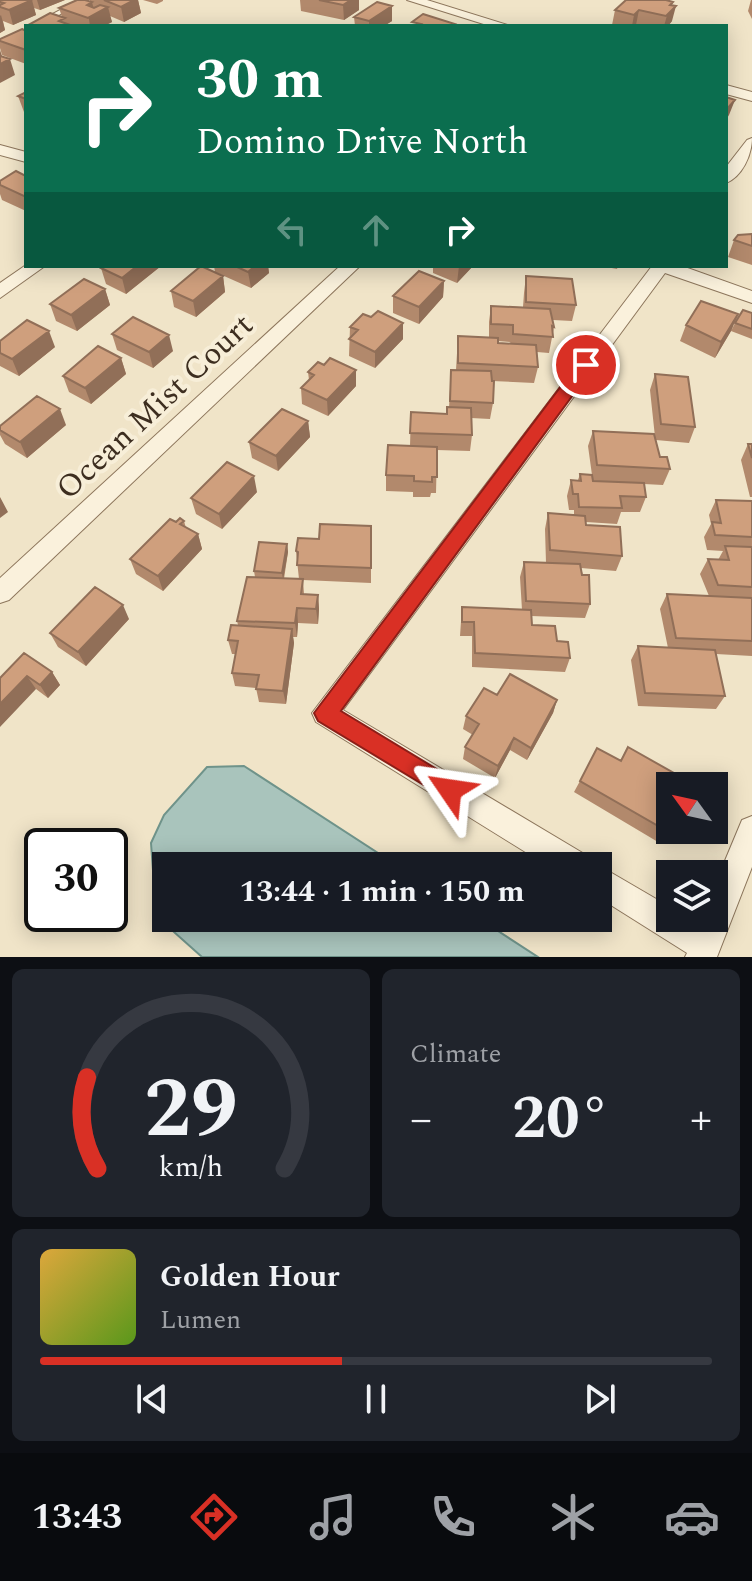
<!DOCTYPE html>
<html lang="en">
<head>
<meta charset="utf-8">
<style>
	:root { --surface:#171b24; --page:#20242c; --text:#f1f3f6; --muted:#9ea1a6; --line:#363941; --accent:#d93025 }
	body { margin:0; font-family:Spectral,serif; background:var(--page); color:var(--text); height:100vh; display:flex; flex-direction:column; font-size:30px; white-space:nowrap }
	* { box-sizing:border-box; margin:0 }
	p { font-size:26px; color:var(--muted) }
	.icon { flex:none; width:44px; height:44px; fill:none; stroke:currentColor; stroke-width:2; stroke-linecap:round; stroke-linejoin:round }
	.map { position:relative; height:957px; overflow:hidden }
	.sheet { display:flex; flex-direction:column; gap:12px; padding:12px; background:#0d0f14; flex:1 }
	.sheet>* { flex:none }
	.guide { position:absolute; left:24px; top:24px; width:704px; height:244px; border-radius:0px; box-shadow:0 4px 20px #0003; background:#0b6e4f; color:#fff; overflow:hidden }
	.needle { width:52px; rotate:303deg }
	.fabs { position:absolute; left:656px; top:772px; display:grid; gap:16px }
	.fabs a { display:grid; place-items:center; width:72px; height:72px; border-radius:0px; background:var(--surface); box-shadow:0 4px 20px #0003; font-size:40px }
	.speed { position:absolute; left:24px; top:828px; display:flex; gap:16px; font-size:40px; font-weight:700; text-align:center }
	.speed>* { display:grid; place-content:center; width:104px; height:104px; border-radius:50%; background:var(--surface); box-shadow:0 4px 20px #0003; line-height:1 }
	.speed .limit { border:4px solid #111; border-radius:12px; background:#fff; color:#111 }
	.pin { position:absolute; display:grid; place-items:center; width:68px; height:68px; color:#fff; margin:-34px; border:4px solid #fff; border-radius:50%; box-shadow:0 2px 8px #0007 }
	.me { position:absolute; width:88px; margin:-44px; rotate:302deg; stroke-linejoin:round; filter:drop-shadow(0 0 6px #0008) }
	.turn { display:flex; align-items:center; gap:28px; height:168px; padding:0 40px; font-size:36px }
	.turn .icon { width:104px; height:104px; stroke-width:2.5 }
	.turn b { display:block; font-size:56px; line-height:68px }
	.lanes { display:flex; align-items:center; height:76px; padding:0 40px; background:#0003; justify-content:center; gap:40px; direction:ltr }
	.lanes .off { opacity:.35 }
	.big { font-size:60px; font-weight:700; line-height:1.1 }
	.sheet .widget { flex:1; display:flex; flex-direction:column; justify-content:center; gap:12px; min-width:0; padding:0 28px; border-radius:12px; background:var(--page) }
	.sheet .dial { align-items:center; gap:0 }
	.dial svg { height:208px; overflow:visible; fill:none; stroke:var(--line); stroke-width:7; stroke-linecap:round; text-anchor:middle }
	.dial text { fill:var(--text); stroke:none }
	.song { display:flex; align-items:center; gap:24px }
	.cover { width:96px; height:96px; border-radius:12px; background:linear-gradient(135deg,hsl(40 70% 55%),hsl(90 70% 35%)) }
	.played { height:8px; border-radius:4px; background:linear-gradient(90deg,var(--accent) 45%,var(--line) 45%) }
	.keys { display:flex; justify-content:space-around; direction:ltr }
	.heat { display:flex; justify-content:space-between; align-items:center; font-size:44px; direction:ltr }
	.sheet .tiles { flex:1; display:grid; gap:12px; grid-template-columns:1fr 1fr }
	.widget:last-child { grid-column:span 2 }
	.trip { position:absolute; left:152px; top:852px; width:460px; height:80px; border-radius:0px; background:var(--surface); box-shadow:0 4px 20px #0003; font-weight:700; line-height:80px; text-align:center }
	.dock { display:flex; height:128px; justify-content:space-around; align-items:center; background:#090b0e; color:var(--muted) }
	.dock .icon { width:56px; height:56px }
	.dock .active { color:var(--accent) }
	.dock b { font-size:36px; color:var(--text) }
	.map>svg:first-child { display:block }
	.water { fill:#a9c4bc; stroke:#6f938a; stroke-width:2 }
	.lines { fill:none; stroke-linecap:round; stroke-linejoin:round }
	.service-casing { stroke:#8d765c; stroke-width:2 }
	.minor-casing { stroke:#8d765c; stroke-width:2 }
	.service { fill:#faf1dc; fill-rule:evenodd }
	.minor { fill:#faf1dc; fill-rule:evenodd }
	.wall { fill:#b2896c; fill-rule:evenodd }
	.shaded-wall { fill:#916f58 }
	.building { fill:#cf9f7d; stroke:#916f58; stroke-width:2 }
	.route { fill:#d93025; stroke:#8d1f18; stroke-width:2 }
	.labels { text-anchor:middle; stroke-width:8; stroke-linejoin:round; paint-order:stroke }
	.street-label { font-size:32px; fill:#3d2e20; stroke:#f7eed8 }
</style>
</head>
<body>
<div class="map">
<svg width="752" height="957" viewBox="0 0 752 957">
	<rect width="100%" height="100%" fill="#f0e4c8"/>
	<!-- water -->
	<path class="water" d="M244 766 398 866H166V918H478L538 957H202L165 924 154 884 151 843 164 815 207 767Z"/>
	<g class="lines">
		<defs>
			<path id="service" d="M79 0H87L38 26H30Z"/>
			<path id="minor" d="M407 0H427L511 26H490Z
				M726 85 752 92V101L726 94Z
				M752 138C752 155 742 177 726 183V167L747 140Z
				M0 145 26 152V162L0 155Z
				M26 265 45 266 0 298V283Z
				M340 266H360L9 600 0 603V578Z
				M652 266H682L752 291V303L665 273 343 710 586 855 590 866H548L316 722 312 713Z
				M752 816V867L717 957H685L687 953 598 897V865L670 907V918H688L699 924 701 918H714V887L742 820Z"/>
		</defs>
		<!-- service casing -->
		<use href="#service" class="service-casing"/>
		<!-- minor casing -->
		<use href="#minor" class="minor-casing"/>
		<!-- service -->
		<use href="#service" class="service"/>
		<!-- minor -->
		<use href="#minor" class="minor"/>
	</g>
	<!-- wall -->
	<path class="wall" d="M0 0H65L40 10 34 8 36 15 13 25 3 21 5 30 0 33Z
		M90 0H138L141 13 124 22 110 16 112 22 104 26H30V24L62 17 59 8 90 2Z
		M143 0H163V1L157 4Z
		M300 0H359V10L344 20 301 11Z
		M751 0H752V19L748 11Z
		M672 5V21L668 26 612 25 615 10Z
		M392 6V21L384 26H355L354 17Z
		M26 31V64L2 55 0 48V39Z
		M26 92V113L24 112 18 96Z
		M26 176V211L2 200 0 194V181Z
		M752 233V265L728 257 734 240Z
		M104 266H161L126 294 106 284 101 268Z
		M214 266H268L269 273 251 288 215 272Z
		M433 266H473L457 283 433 273Z
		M601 266H618L617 269Z
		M223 276 225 292 196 317 174 307 171 291Z
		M526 276 576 305 572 321 553 320 554 327 549 353 537 352 538 367 534 383 492 381 493 403 490 419 471 418 472 435 470 451 437 450 436 493H431L430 497H413V492L386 491V475L410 446 411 412 447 414 449 408 451 370H456L458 336 489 338V322L491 306 523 307 524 293ZM498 341 510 342 511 344 498 343Z
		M444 281 443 297 419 324 393 313V296Z
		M105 289 110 305 77 331 56 321 50 304Z
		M752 313V339L731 331 735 323Z
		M738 314 731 331 715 358 680 341 686 325Z
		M350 327 403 339 375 368 349 356Z
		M112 334 173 351 153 368 117 350Z
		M0 341 55 347 19 376 0 366Z
		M121 358 126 374 91 404 69 392 63 376Z
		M308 372 356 386 328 416 302 404 301 388 309 380Z
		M655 374 695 427 689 443 656 440 660 457 670 469 663 485 644 484 646 497 640 512H621L617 524 586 522V525L622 556 616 571 581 568 590 604 585 618 531 616 532 625 557 641 570 658 565 672 472 667V636H460L462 607 522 610 520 577 524 562 546 563 545 529 548 513 574 515V510H569L567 496 571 480H578L580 474 592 475 588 446 593 431 655 437 650 390Z
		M308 421 310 437 278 471 252 458 249 442Z
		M66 425 27 458 5 444 0 435V426Z
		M748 444H752V497H750L741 460Z
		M257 492 222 529 196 514 191 498Z
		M716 500 752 501V656L716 654 725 696 716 709 638 706 631 660 638 646 668 648 660 609 667 594 709 596 700 574 708 559 718 560 723 551 707 550 704 537 711 524 709 515Z
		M184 521 186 528 198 534 202 549 163 591 136 574 130 559 176 522Z
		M371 526V583L303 580 304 594 318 595 319 609 318 624 298 623 297 637H293L294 643 286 704 259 702 256 688 235 686 232 673 236 654H232L228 640 238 625 237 621 255 577 254 571 287 544 288 552 284 579H299L296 551 319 539Z
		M129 619 86 666 58 647 50 633Z
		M52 672 60 685 48 698 36 689 0 678Z
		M497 695 557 700 553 713 527 760 510 750 495 778 463 759 465 747 473 735 463 729 466 716Z
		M628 747 667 831 658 842 574 792 580 781 620 761Z"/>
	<!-- shaded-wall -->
	<path class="shaded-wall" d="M32 0 36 15 13 25 9 10Z
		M37 0H65L40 10Z
		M134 0H138L141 13 124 22 121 7Z
		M349 0H359V10L344 20 343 5Z
		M92 2 95 14 108 7 112 22 104 26H90L87 5Z
		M673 2 670 12 676 6 672 21 668 26H664L670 5Z
		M392 6V21L384 26H369V21Z
		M639 10 636 25 632 26 634 15Z
		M1 15 5 30 0 33V16Z
		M0 50 4 62 10 59 15 75 0 83Z
		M735 100 729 115 726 120V110Z
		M137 266H161L126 294 122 278Z
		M255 266H268L269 273 251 288 248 272Z
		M459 266H473L457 283Z
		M223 276 225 292 196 317 193 301Z
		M444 281 443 297 419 324V307Z
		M105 289 110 305 77 331 71 315Z
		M738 314 731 331 715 358 721 342Z
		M403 323V339L375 368V352Z
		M49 331 55 347 19 376 12 359Z
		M169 335 173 351 153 368 149 352Z
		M121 358 126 374 91 404 85 388Z
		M356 370V386L328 416 327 400Z
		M60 409 66 425 27 458 20 442Z
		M308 421 310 437 278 471 276 456Z
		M254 476 257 492 222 529 219 514Z
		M0 497 8 512 0 518Z
		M198 534 202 549 163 591 158 576Z
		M287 544 288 552 283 580 282 573Z
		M318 595 319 609 318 624 316 609Z
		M123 605 129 619 86 666 78 652Z
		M297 608 298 623 297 637 295 623Z
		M292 629 294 643 286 704 283 691Z
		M52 672 60 685 48 698 40 685Z
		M27 676 36 689 0 727V704Z
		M557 700 553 713 527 760 531 748Z
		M514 738 510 750 495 778 498 766Z"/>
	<!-- building -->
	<path class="building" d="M0 0H32L9 10 0 7V5L4 3 0 2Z
		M77 0H85L92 2 87 5 94 8 100 5 108 7 88 18 59 8Z
		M104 0H134L121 7Z
		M319 0H351L343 5Z
		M626 0H666L673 2 670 5 676 6 666 16 639 10 634 15 615 10Z
		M377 2 392 6 369 21 354 17Z
		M50 13 65 18 59 21 73 26H36L30 24Z
		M423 14 455 24 452 26H418L421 24 412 22Z
		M22 29 26 31V50L0 41V39Z
		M0 56 10 59 0 64Z
		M26 92V99L18 96Z
		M726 97 735 100 726 110Z
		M16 171 26 176V197L0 185V181Z
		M752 234V246L734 240 738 235Z
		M104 266H137L122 278 101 268Z
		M201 266 223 276 193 301 171 291Z
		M235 266H255L248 272Z
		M419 271 444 281 419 307 393 296Z
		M526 276 572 279 576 305 526 302Z
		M84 279 105 289 71 315 50 304Z
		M701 301 738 314 721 342 686 325Z
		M491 306 550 309 554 327 552 326 553 337 513 334V325L491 324Z
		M743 310 752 313V329L735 323Z
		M378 311 403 323 375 352 349 339 358 330 350 327 363 314 371 317Z
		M133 317 169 335 149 352 112 334Z
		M27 320 49 331 12 359 0 353V341Z
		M458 336 498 338V343L536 345 538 367 458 363Z
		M98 346 121 358 85 388 63 376Z
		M330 358 356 370 327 400 301 388 314 375 308 372 318 362 324 365Z
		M451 370 491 371 492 381H494L493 403 450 401Z
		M655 374 688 377 695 427 661 424Z
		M37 396 60 409 20 442 0 430V426Z
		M447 407 471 408 472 435 410 433 411 412 447 414Z
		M282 409 308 421 276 456 249 442Z
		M593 431 654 434 660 457H667L670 469 597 465Z
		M748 444H752V458Z
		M388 445 437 447V477H432V482L414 481V476L386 475Z
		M227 462 254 476 219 514 191 498Z
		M580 474 592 475 593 481 644 483 646 497 620 496 622 508 579 507 578 494H573L571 480 581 481Z
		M716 500 752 501V537L715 535 712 522 721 523Z
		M548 513 585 516 586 525 620 527 622 556 550 550Z
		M180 518 184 521 180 524 198 534 158 576 130 559 170 519 176 522Z
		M320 524 371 526V568L297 565 298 552 296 551 298 538 319 539Z
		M259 542 287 544 282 573 254 571Z
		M725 546 752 547V587L718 585 708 559 729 560Z
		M524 562 580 564 582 575H589L590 604 526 601Z
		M247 577 303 579 301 594 318 595 316 609 297 608 295 623 237 621Z
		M95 587 123 605 78 652 50 633Z
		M667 594 752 598V641L676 638Z
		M462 607 531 610 532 625 555 626 557 641 568 642 570 658 475 653 474 622H462Z
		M231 625 292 629 283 691 256 689 259 675 232 673 238 641 228 640Z
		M638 646 715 650 725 696 645 693Z
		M24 653 52 672 40 685 27 676 0 704V678Z
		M510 674 557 700 531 748 514 738 498 766 465 747 479 724 466 716 484 688 497 695Z
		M628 747 688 781 686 786H670V823L667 831 580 781 597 748 621 761Z"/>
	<!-- route -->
	<path class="route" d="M586 360 594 365 592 369 341 711 458 782 462 790 458 798 450 801 318 721 314 713 580 361Z"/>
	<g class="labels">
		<!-- street labels -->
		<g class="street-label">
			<text transform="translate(154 406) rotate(-43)" y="11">Ocean Mist Court</text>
		</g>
	</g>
</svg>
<div class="fabs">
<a><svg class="needle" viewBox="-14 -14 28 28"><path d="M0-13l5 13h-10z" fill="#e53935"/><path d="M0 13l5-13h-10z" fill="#9ea1a6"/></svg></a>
<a><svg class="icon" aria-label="layers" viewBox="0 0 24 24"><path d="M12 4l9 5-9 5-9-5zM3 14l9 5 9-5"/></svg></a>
</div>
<div class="speed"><div class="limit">30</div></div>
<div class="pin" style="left:586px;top:365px;background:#d93025"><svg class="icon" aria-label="arrive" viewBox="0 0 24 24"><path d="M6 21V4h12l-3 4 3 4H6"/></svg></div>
<svg class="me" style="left:450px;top:790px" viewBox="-20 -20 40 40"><path d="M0-17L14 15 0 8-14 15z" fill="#d93025" stroke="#fff" stroke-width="4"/></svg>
<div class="trip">13:44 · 1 min · 150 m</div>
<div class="guide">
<div class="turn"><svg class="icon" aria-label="right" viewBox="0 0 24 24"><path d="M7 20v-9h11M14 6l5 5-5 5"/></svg><div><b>30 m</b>Domino Drive North</div></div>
<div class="lanes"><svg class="icon off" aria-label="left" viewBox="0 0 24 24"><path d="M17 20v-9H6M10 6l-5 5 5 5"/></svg><svg class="icon off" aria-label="ahead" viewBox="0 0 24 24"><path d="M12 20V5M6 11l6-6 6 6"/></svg><svg class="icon" aria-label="right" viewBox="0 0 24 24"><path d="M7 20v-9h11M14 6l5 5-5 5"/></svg></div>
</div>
</div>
<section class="sheet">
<div class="tiles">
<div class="widget dial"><svg viewBox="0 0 100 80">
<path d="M14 69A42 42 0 1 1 86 69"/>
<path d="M14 69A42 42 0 0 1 10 34" stroke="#d93025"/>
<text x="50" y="56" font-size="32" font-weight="700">29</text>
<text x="50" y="72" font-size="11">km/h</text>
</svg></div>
<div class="widget"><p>Climate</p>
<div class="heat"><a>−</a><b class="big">20°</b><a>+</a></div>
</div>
<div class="widget">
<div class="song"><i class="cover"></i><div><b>Golden Hour</b><p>Lumen</p></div></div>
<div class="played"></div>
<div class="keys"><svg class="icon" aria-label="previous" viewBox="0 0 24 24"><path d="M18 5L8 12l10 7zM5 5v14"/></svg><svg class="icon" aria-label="pause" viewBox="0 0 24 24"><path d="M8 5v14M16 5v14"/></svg><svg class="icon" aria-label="next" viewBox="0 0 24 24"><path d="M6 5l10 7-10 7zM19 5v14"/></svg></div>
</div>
</div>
</section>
<nav class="dock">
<b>13:43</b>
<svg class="icon active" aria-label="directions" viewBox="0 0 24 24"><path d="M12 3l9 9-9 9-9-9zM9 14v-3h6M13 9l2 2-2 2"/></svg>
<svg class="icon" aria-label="music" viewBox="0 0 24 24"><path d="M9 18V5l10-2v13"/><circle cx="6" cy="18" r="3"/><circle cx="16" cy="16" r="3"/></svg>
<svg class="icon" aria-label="phone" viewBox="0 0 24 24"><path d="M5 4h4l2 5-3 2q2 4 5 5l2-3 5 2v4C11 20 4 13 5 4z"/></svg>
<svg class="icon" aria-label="climate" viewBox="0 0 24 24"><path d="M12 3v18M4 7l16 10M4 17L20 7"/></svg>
<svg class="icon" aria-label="car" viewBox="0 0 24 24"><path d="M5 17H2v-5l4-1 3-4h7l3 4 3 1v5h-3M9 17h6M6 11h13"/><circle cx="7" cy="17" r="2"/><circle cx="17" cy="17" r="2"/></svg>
</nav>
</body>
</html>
